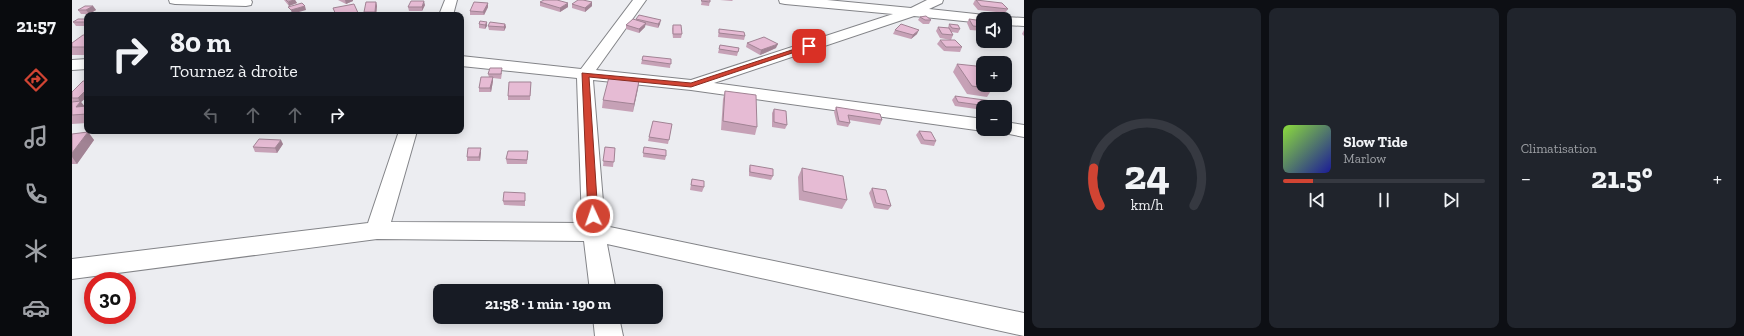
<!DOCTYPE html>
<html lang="fr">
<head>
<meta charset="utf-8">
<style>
	:root { --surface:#171b24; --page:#20242c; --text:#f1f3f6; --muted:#9ea1a6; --line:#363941; --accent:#d14433 }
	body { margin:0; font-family:"Zilla Slab",serif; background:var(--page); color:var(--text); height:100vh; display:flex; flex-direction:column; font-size:15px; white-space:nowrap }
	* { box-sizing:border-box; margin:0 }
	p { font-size:13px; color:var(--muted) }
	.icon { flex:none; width:22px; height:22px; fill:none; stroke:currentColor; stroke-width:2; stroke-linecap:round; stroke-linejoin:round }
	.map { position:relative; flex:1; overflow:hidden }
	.details { display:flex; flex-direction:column; gap:8px; padding:8px; background:#0d0f14; width:720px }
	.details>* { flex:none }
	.hud { position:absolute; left:12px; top:12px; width:380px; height:122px; border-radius:8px; box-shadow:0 2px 10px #0003; background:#171b24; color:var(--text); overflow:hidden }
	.tools { position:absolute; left:904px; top:12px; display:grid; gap:8px }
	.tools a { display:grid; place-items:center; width:36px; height:36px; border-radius:8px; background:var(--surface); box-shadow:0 2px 10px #0003; font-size:20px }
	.speed { position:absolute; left:12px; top:272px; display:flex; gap:8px; font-size:20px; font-weight:700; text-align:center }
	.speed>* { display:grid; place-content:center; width:52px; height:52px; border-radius:50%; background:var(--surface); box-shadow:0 2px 10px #0003; line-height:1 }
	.speed .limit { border:6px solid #d22; background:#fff; color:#111 }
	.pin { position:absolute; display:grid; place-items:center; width:34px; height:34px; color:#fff; margin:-17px; border-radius:8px; box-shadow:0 2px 6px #0006 }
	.me { position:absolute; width:44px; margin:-22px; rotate:357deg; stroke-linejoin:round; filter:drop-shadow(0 0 3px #0008) }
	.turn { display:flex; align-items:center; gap:14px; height:84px; padding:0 20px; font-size:18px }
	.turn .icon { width:52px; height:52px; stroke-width:2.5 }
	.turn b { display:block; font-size:28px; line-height:34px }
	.lanes { display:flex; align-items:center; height:38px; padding:0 20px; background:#0003; justify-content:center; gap:20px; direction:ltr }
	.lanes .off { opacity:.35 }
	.big { font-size:30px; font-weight:800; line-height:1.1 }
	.details .card { flex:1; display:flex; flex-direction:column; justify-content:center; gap:6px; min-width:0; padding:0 14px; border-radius:8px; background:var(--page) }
	.details .dial { align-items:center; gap:0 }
	.dial svg { height:104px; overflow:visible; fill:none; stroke:var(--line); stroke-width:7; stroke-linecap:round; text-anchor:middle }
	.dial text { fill:var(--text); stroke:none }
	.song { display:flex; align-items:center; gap:12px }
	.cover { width:48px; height:48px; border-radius:6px; background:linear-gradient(135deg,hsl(90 70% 55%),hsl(240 70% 35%)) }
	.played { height:4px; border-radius:2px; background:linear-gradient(90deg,var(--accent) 15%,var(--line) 15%) }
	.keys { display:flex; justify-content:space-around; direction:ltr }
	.heat { display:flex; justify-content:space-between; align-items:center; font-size:22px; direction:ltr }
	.details .tiles { flex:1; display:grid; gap:8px; grid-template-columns:repeat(3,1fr) }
	.trip { position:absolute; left:361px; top:284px; width:230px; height:40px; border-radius:8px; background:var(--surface); box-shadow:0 2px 10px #0003; font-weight:800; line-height:40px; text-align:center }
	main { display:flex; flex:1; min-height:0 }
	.menu { display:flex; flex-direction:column; width:72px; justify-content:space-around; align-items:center; background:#090b0e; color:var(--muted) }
	.menu .icon { width:28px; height:28px }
	.menu .active { color:var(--accent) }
	.menu b { font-size:18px; color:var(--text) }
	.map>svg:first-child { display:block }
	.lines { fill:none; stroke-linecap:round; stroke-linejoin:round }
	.minor-casing { stroke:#838488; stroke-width:2 }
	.minor { fill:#fff; fill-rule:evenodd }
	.wall { fill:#c6a1b6 }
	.shaded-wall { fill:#a18394 }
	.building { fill:#e6bbd4; stroke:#a18394 }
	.route { fill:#d14433; stroke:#882c21 }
</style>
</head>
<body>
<main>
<nav class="menu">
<b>21:57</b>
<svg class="icon active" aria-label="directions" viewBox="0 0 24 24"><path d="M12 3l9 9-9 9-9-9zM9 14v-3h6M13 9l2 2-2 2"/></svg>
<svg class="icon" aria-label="music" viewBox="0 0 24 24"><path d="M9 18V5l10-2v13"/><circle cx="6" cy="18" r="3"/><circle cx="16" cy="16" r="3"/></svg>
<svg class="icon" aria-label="phone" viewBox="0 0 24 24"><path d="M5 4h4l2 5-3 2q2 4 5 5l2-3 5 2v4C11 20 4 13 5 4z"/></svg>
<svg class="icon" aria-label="climate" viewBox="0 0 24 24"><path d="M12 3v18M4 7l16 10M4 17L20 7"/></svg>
<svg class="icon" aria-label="car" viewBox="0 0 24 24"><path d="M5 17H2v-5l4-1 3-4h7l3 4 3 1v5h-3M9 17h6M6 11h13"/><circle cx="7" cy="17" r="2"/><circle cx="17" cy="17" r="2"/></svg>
</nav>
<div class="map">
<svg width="952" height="336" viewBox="0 0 952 336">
	<rect width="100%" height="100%" fill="#ecedf1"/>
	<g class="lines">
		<defs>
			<path id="minor" d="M97 0H179L180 2 179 5 174 6 103 4 98 3Z
				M373 0H385L381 15H367Z
				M561 0H574L524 70 619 80 821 14 713 4 708 3 707 0H755L839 8 855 0H871L870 3 857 9 922 16 924 19H911V23L842 16 642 83 911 119V129H917L911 131 619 90 521 80 533 226 952 313V336L535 244 544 291H518L512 241 305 239 0 279V259L296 223 327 131H345L319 222 510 223 505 78 389 66V56L509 69Z
				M933 17 952 18V26L933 25V19H927Z
				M15 59V69L0 70V60Z
				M933 122 952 125V137L927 132 925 129H933Z
				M521 317H547L551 336H523Z"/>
		</defs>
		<!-- minor casing -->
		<use href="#minor" class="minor-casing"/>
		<!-- minor -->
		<use href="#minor" class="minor"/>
	</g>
	<!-- wall -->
	<path class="wall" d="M212 0H223L225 3 217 6Z
		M266 0H281V1L274 4Z
		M630 0H638L637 6 629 5Z
		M648 0H661L660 1Z
		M903 0 936 9 933 13 906 10 901 4Z
		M304 2 305 6 304 15H293L292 12Z
		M468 2 496 7 488 12 468 6Z
		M416 3V7L412 15H398V11Z
		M500 4 520 6 513 12 500 8Z
		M353 5 350 11H337L336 7Z
		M21 6 24 10 17 14H9L6 10Z
		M848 17 859 20 857 24H851L846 20Z
		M15 19V26H4L1 22Z
		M564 19 588 24 586 28 573 25V27L567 33 554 29V25L564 20Z
		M897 19 911 21V31L898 30 895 23Z
		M408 21 415 26 413 29 407 28V24Z
		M433 24 434 27 432 31 417 30 416 26Z
		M877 24 888 29 886 33 879 32 881 35 879 40 868 38 864 31 866 27 876 28Z
		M601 25 610 34 609 38H601L600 29Z
		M647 29 673 36 672 40 646 37Z
		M823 30 845 34 839 39 821 34Z
		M952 30V36L950 34Z
		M15 35V55H0V43Z
		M868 40 890 47 888 52 872 51 865 44Z
		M675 43 704 48 688 55 674 47Z
		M648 45 667 48 665 56 646 53Z
		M599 59 598 68 569 64 570 60Z
		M885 64 920 89 915 97 895 94 881 72Z
		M430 73 429 79 421 78V81L419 92H407V88L417 77 416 74Z
		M15 81V97L9 102 12 106H15V123L0 124V92Z
		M567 81 561 112 530 108 531 100Z
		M459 82 458 100H436V96Z
		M653 91 685 127 683 135 649 130 651 99Z
		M883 96 929 107H911V110L883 106 880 100Z
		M764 107 810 120 808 125 777 120 778 123 776 127 765 125 762 112Z
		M702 109 715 125 713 129 700 127V113Z
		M600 124 596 144 576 141 577 137Z
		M847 131 864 141 862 146 849 144 844 135Z
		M16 132 22 140 5 164H0V134Z
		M211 144 205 153 183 152 181 147Z
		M533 147 543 148 541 167 531 166Z
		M572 147 594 156 593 160 571 157Z
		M456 151 455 164H435L434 159Z
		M409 152 408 161H395V157Z
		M678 165 701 176 699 180 677 176V169Z
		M730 168 775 200 770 209 727 200 726 177Z
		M620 179 632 187 630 192 618 190Z
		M800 188 819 206 816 210 802 208 797 193Z
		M453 193V206L432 205 431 201Z"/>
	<!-- shaded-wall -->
	<path class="shaded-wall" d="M222 0H223L225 3 217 6 216 2Z
		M273 0H281V1L274 4Z
		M352 1 353 5 350 11V7Z
		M304 2 305 6 304 15 303 12Z
		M520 2V6L513 12V8Z
		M416 3V7L412 15 411 12Z
		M496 3V7L488 12V8Z
		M21 6 24 10 17 14 14 10Z
		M233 6 234 10 220 14 219 10Z
		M589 20 588 24 586 28V24Z
		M415 22V26L413 29V25Z
		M574 23 573 27 567 33V29Z
		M433 24 434 27 432 31V27Z
		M847 30 845 34 839 39 841 35Z
		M706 44 704 48 688 55 689 50Z
		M421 77V81L419 92 418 88Z
		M567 81 566 89 561 112 562 104Z
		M15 89V97L9 102 15 109 4 107 8 102 6 98Z
		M16 132 22 140 5 164 0 157V153Z
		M209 140 211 144 205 153 203 148Z
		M409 148V152L408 161 407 157Z"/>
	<!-- building -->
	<path class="building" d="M214 0H222L216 2Z
		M472 0H485L496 3 488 8 468 2Z
		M506 0H511L520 2 513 8 500 4Z
		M630 0H638V2L629 1Z
		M904 0 930 3 936 9 909 6Z
		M339 1H352L350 7H336Z
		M294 2H304L303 12H292Z
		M402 2 416 3 411 12 398 11Z
		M230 3 233 6 219 10 216 7Z
		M282 4 287 15H264L261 8Z
		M13 6H21L14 10H6Z
		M567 15 589 20 586 24 564 19Z
		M854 16 859 20H853L848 17Z
		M6 19H15V22H1Z
		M561 19 574 23 567 29 554 25Z
		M897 19 911 21V27L901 26Z
		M408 21 415 22 413 25 407 24Z
		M418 22 433 24 432 27 416 26Z
		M829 24 847 30 841 35 823 30Z
		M877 24 886 25 888 29 880 28Z
		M601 25H609L610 34H601Z
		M866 27 877 28 881 35 870 34Z
		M647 29 672 32 673 36 647 33Z
		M11 35H15V47H0V43Z
		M692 37 706 44 689 50 675 43Z
		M868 40H883L890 47H874Z
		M648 45 667 48 666 52 647 49Z
		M571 56 599 59V64L570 60Z
		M885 64 904 66 911 75V85H918L920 89 900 86Z
		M418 68H430L429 74H416Z
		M409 77H421L418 88H407Z
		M537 77 567 81 562 104 531 100Z
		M11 81H15V89L6 98H0V92Z
		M437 82H459L458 96H436Z
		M653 91 684 95 685 127 651 121Z
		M883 96 927 102 929 107H922L886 102Z
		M9 101 4 107 15 106V114L0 115V102Z
		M764 107 808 114 810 120 776 115 778 123 767 121Z
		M702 109 714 111 715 125 702 122Z
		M581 121 600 124 597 140 577 137Z
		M847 131 859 132 864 141 852 140Z
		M16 132 0 153V134Z
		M187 139 209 140 203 148 181 147Z
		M533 147 543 148 542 162 531 161Z
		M572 147 594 150V156L571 153Z
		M396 148H409L407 157H395Z
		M436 151H456L455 160 434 159Z
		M678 165 701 169V176L678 172Z
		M730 168 771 176 775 200 731 191Z
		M620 179 632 181V187L619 185Z
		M800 188 814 190 819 206 804 203Z
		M432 192 453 193V201H431Z"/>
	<!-- route -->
	<path class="route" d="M735 45 741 46 619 87 517 77 526 216 525 219H518L516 216 510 73 619 83Z"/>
</svg>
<div class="tools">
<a><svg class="icon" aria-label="sound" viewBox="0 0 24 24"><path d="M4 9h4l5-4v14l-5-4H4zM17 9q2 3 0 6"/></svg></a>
<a>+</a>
<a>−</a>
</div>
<div class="speed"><div class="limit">30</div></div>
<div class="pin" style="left:737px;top:46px;background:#d93025"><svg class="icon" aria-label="arrive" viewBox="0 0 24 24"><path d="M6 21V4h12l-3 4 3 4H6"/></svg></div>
<svg class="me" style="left:521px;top:216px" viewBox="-20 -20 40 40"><circle r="17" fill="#d14433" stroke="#fff" stroke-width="3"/><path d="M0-11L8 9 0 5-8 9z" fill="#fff"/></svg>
<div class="trip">21:58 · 1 min · 190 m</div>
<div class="hud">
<div class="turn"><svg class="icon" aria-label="right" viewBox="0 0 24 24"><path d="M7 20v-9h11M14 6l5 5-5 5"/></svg><div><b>80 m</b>Tournez à droite</div></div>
<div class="lanes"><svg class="icon off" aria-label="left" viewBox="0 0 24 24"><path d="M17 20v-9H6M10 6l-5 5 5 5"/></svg><svg class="icon off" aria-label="ahead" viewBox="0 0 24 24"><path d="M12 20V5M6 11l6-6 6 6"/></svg><svg class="icon off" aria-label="ahead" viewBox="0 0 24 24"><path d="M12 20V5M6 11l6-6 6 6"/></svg><svg class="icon" aria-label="right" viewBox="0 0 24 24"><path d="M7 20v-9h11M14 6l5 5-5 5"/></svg></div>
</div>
</div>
<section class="details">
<div class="tiles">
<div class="card dial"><svg viewBox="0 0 100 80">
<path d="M14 69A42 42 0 1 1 86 69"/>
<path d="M14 69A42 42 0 0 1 9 40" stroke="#d14433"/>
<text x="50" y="56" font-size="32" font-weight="700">24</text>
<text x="50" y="72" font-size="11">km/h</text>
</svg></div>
<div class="card">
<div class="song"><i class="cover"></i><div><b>Slow Tide</b><p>Marlow</p></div></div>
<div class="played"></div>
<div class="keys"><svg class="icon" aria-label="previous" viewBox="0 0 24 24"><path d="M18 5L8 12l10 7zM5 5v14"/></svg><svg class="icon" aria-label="pause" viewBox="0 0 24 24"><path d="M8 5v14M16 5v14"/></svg><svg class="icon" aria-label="next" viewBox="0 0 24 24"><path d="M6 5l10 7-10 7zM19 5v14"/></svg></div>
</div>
<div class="card"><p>Climatisation</p>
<div class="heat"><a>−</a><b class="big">21.5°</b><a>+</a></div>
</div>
</div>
</section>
</main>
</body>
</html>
